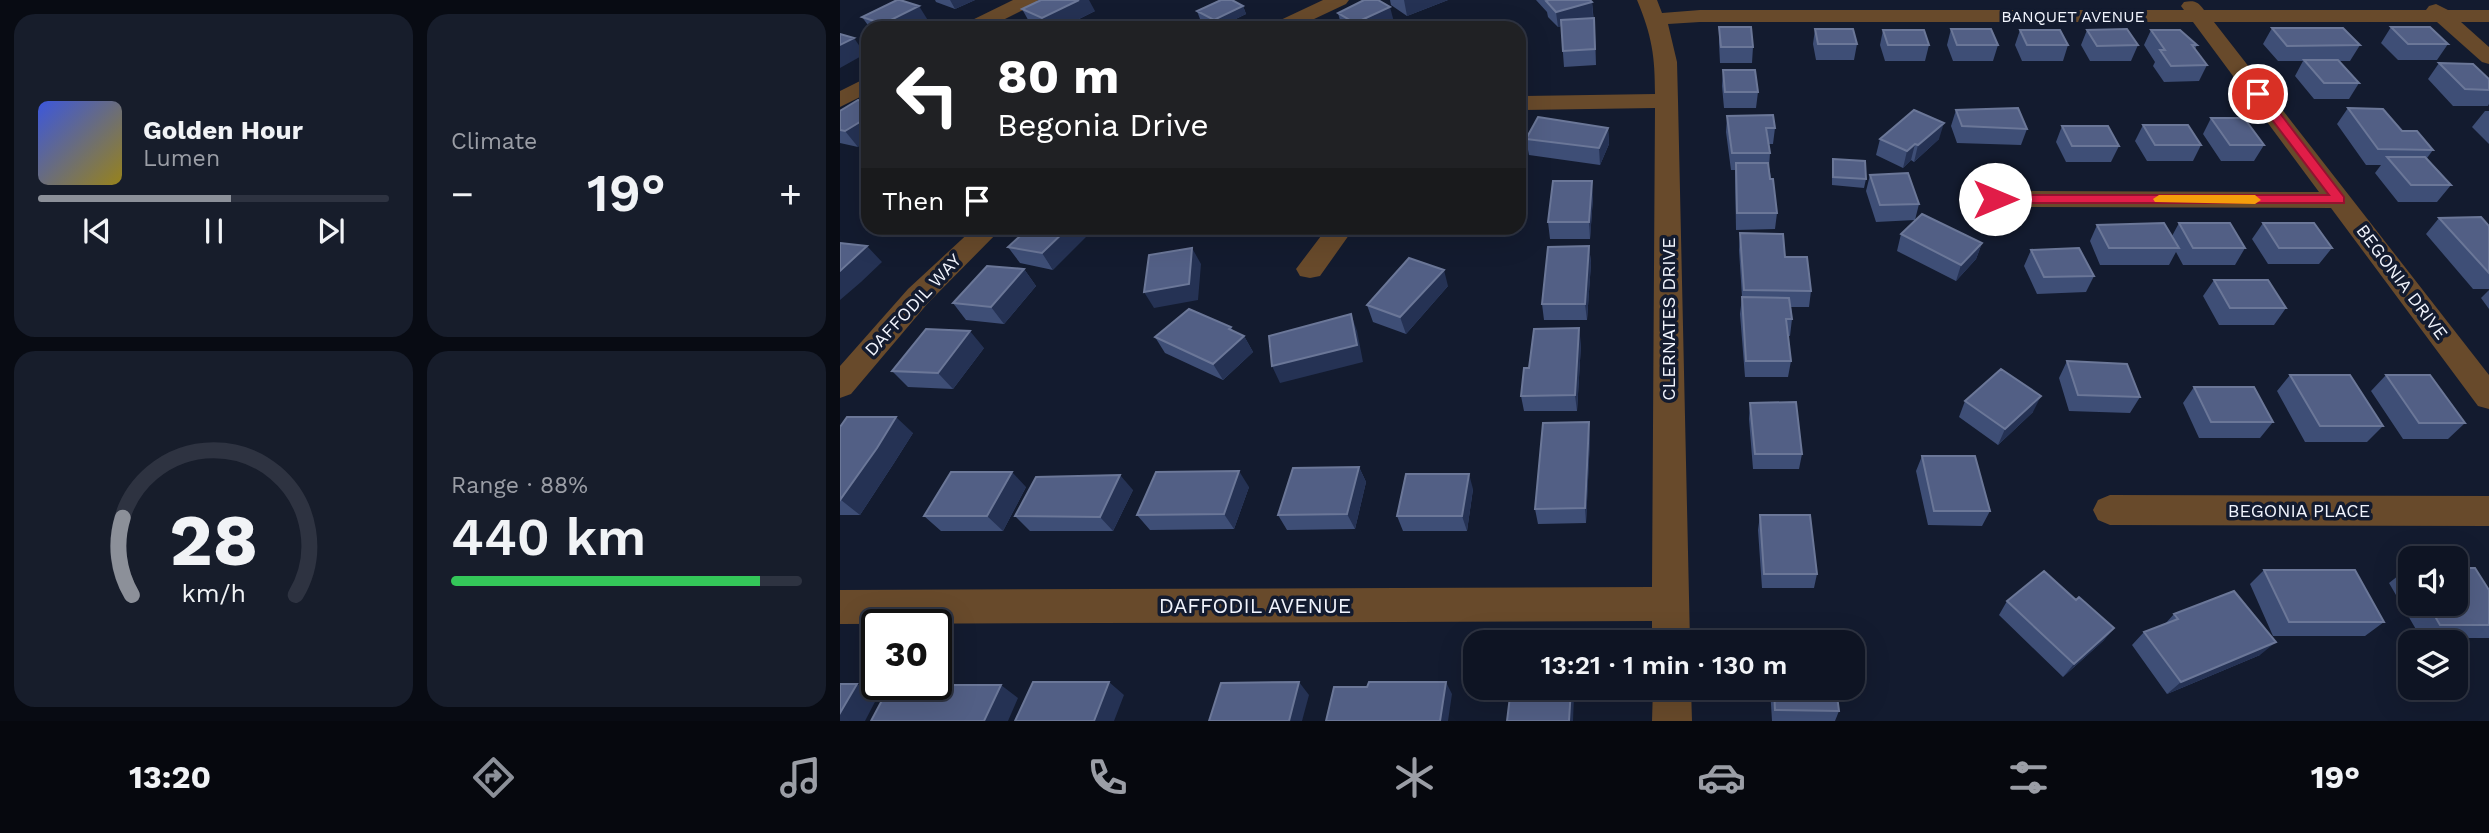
<!DOCTYPE html>
<html lang="en">
<head>
<meta charset="utf-8">
<style>
	:root { --surface:#0e1423; --page:#171d2b; --text:#f1f3f6; --muted:#9b9ea6; --line:#2e3341; --accent:#8c9099 }
	body { margin:0; font-family:"Work Sans",sans-serif; background:var(--page); color:var(--text); height:100vh; display:flex; flex-direction:column; font-size:26px; white-space:nowrap }
	* { box-sizing:border-box; margin:0 }
	p { font-size:23px; color:var(--muted) }
	.icon { flex:none; width:38px; height:38px; fill:none; stroke:currentColor; stroke-width:2; stroke-linecap:round; stroke-linejoin:round }
	.map { position:relative; flex:1; overflow:hidden }
	.drawer { display:flex; flex-direction:column; gap:14px; padding:14px; background:#080b13; width:840px }
	.drawer>* { flex:none }
	.guide { position:absolute; left:21px; top:21px; width:665px; height:214px; border-radius:21px; box-shadow:0 7px 28px #0002,0 0 0 2px var(--line); background:#202124; color:#fff; overflow:hidden }
	.buttons { position:absolute; left:1558px; top:546px; display:grid; gap:14px }
	.buttons a { display:grid; place-items:center; width:70px; height:70px; border-radius:14px; background:var(--surface); box-shadow:0 7px 28px #0002,0 0 0 2px var(--line); font-size:35px }
	.speed { position:absolute; left:21px; top:609px; display:flex; gap:14px; font-size:35px; font-weight:700; text-align:center }
	.speed>* { display:grid; place-content:center; width:91px; height:91px; border-radius:50%; background:var(--surface); box-shadow:0 7px 28px #0002,0 0 0 2px var(--line); line-height:1 }
	.speed .limit { border:4px solid #111; border-radius:10px; background:#fff; color:#111 }
	.pin { position:absolute; display:grid; place-items:center; width:60px; height:60px; color:#fff; margin:-30px; border:4px solid #fff; border-radius:50%; box-shadow:0 2px 7px #0007 }
	.me { position:absolute; width:77px; margin:-38px; rotate:90deg; stroke-linejoin:round; filter:drop-shadow(0 0 5px #0008) }
	.turn { display:flex; align-items:center; gap:24px; height:147px; padding:0 21px; font-size:32px }
	.turn .icon { width:91px; height:91px; stroke-width:2.5 }
	.turn b { display:block; font-size:49px; line-height:60px }
	.then { display:flex; align-items:center; height:66px; padding:0 21px; background:#0003; gap:14px; font-size:26px }
	.big { font-size:52px; font-weight:600; line-height:1.1 }
	.drawer .widget { flex:1; display:flex; flex-direction:column; justify-content:center; gap:10px; min-width:0; padding:0 24px; border-radius:21px; background:var(--page) }
	.drawer .dial { align-items:center; gap:0 }
	.dial svg { height:182px; overflow:visible; fill:none; stroke:var(--line); stroke-width:7; stroke-linecap:round; text-anchor:middle }
	.dial text { fill:var(--text); stroke:none }
	.song { display:flex; align-items:center; gap:21px }
	.cover { width:84px; height:84px; border-radius:10px; background:linear-gradient(135deg,hsl(230 70% 55%),hsl(50 70% 35%)) }
	.played { height:7px; border-radius:4px; background:linear-gradient(90deg,var(--accent) 55%,var(--line) 55%) }
	.keys { display:flex; justify-content:space-around; direction:ltr }
	.heat { display:flex; justify-content:space-between; align-items:center; font-size:38px; direction:ltr }
	.charge { height:10px; border-radius:5px; background:linear-gradient(90deg,#34c759 88%,var(--line) 0) }
	.drawer .tiles { flex:1; display:grid; gap:14px; grid-template-columns:repeat(2,1fr) }
	.trip { position:absolute; left:623px; top:630px; width:402px; height:70px; border-radius:21px; background:var(--surface); box-shadow:0 7px 28px #0002,0 0 0 2px var(--line); font-weight:600; line-height:70px; text-align:center }
	.menu { display:flex; height:112px; justify-content:space-around; align-items:center; background:#06080e; color:var(--muted) }
	.menu .icon { width:49px; height:49px }
	.menu .current { color:var(--accent) }
	.menu b { font-size:32px; color:var(--text) }
	main { display:flex; flex:1; min-height:0 }
	.map>svg:first-child { display:block }
	.lines { fill:none; stroke-linecap:round; stroke-linejoin:round }
	.minor { fill:#684a2b; fill-rule:evenodd }
	.wall { fill:#3e4e76 }
	.shaded-wall { fill:#253254 }
	.building { fill:#525f85; stroke:#6b7798; stroke-width:2 }
	.route { fill:#e11d48; stroke:#92132f; stroke-width:2 }
	.slow { fill:#f59e0b }
	.labels { text-anchor:middle; stroke-width:7; stroke-linejoin:round; paint-order:stroke }
	.far-street-label { font-size:16px; fill:#f1f4fd; stroke:#131b2f }
	.street-label { font-size:18px; fill:#f1f4fd; stroke:#131b2f }
	.near-street-label { font-size:21px; fill:#f1f4fd; stroke:#131b2f }
</style>
</head>
<body>
<main>
<section class="drawer">
<div class="tiles">
<div class="widget">
<div class="song"><i class="cover"></i><div><b>Golden Hour</b><p>Lumen</p></div></div>
<div class="played"></div>
<div class="keys"><svg class="icon" aria-label="previous" viewBox="0 0 24 24"><path d="M18 5L8 12l10 7zM5 5v14"/></svg><svg class="icon" aria-label="pause" viewBox="0 0 24 24"><path d="M8 5v14M16 5v14"/></svg><svg class="icon" aria-label="next" viewBox="0 0 24 24"><path d="M6 5l10 7-10 7zM19 5v14"/></svg></div>
</div>
<div class="widget"><p>Climate</p>
<div class="heat"><a>−</a><b class="big">19°</b><a>+</a></div>
</div>
<div class="widget dial"><svg viewBox="0 0 100 80">
<path d="M14 69A42 42 0 1 1 86 69"/>
<path d="M14 69A42 42 0 0 1 10 35" stroke="#8c9099"/>
<text x="50" y="56" font-size="32" font-weight="700">28</text>
<text x="50" y="72" font-size="11">km/h</text>
</svg></div>
<div class="widget"><p>Range · 88%</p><b class="big">440 km</b><div class="charge"></div></div>
</div>
</section>
<div class="map">
<svg width="1649" height="721" viewBox="0 0 1649 721">
	<rect width="100%" height="100%" fill="#131b2f"/>
	<g class="lines">
		<!-- minor -->
		<path class="minor" d="M173 0H198L195 4 147 28H121L124 24Z
			M483 0H509L506 4 455 28H429L432 24Z
			M797 0H817L822 13 860 10H1344L1341 6 1344 2C1355 0 1358 2 1364 10H1586L1589 6 1596 4 1608 10H1649V22H1621L1649 47V64L1642 62 1597 22H1374L1649 375V409L1638 406 1491 208 1155 207 1146 205 1142 199 1146 193 1155 191 1479 192 1353 22H860L828 24 837 62 838 101 850 642H812V621L0 624V590L812 587 815 108 679 110V96L815 94C815 56 812 36 797 0Z
			M28 77V93L0 107V91Z
			M134 228H162L88 303 11 394 0 398V366L68 289Z
			M487 228H514L480 276 470 278 460 276 456 269Z
			M1270 495 1649 496V526L1270 525 1258 520 1253 510 1258 500Z
			M813 688H851L852 721H812Z"/>
	</g>
	<!-- wall -->
	<path class="wall" d="M95 0H135L115 9 96 2Z
		M550 0H608L567 16 551 5Z
		M696 0H750L752 2 755 33 756 65 724 67 721 26 718 27 708 17 707 12Z
		M403 6 406 14 377 28 360 19 357 11Z
		M182 9 255 11 221 28H198L191 25Z
		M498 13 554 22 542 28H502Z
		M22 17 89 22 77 28H30Z
		M879 27 913 47 912 63H880L879 43Z
		M1551 27 1608 44 1597 60H1558L1541 43Z
		M1432 28 1520 45 1510 61H1499L1519 83 1509 99H1474L1455 76 1463 61H1438L1423 44Z
		M975 29 1017 44 1014 60H976L973 44Z
		M1111 29 1158 45 1153 61H1113L1107 45Z
		M1043 30 1089 45 1085 61H1045L1040 45Z
		M1180 30 1228 45 1223 61H1182L1175 45Z
		M1247 30 1298 45 1291 61H1250L1241 45Z
		M1311 30 1357 45 1355 49 1367 65 1359 81 1324 82 1313 66 1315 62 1304 45Z
		M1599 63 1649 79V104L1648 106H1613L1588 79Z
		M883 70 918 92 916 108H884L882 86Z
		M1508 108 1562 131 1593 150 1587 158 1611 185 1597 202H1558L1535 173 1541 165H1526L1497 124Z
		M1116 110 1187 129 1181 145 1117 143 1111 126Z
		M0 111 18 147 0 143Z
		M1645 111H1649V144L1632 127Z
		M887 116 935 128 933 144H929L930 153 929 167 937 213 935 229 896 230 895 170H891L886 132Z
		M1371 118 1424 145 1414 161H1381L1363 134Z
		M1303 125 1361 145 1353 161H1307L1295 141Z
		M1222 126 1279 146 1271 162H1226L1216 142Z
		M768 128 769 144 760 165 689 155 686 139Z
		M1040 139H1099L1074 162 1071 160 1063 168 1036 155Z
		M993 159 1026 179 1024 188 992 185V167Z
		M1030 175 1079 204 1075 220 1036 222 1026 191Z
		M753 197 750 239H710L708 222Z
		M1599 218 1649 226V289H1633L1586 234Z
		M1339 223 1405 248 1395 265H1343L1336 252 1329 265H1260L1250 241 1257 225 1332 236Z
		M1423 223 1492 248 1479 264H1428L1412 239Z
		M34 228H81L70 237 37 231Z
		M189 228 213 270 180 263 168 247Z
		M568 228H612L611 236 571 237Z
		M900 233 945 257 971 291 969 307H951L952 319 950 336H948L951 361 948 377H905L900 314 902 297 899 250Z
		M1061 234 1142 243 1136 259 1116 281 1057 251Z
		M749 246 751 263 747 320H704L702 304Z
		M1191 250 1254 276 1246 292 1197 294 1184 266Z
		M184 269 196 286 164 324 126 320 113 303Z
		M1374 280 1446 308 1434 325H1379L1363 296Z
		M608 286 566 334 533 322 527 305Z
		M1649 290V309L1641 298Z
		M393 331 404 336 413 352 383 380 325 353 315 337Z
		M741 344 737 411H684L681 396 689 368Z
		M144 348 113 389 68 387 52 371Z
		M1227 361 1300 397 1290 413 1229 411 1219 378Z
		M1450 375 1543 426 1527 442H1465L1437 391Z
		M1546 375 1625 423 1608 439H1563L1531 391Z
		M1354 387 1433 422 1420 438H1359L1343 403Z
		M1125 401 1193 412 1158 445 1119 417Z
		M910 403 962 454 959 469H913L909 419Z
		M0 427 73 433 54 463 20 515H0Z
		M750 438 746 523 698 524 695 509Z
		M1082 456 1150 511 1142 526 1088 525 1076 471Z
		M519 467 526 482 515 529 447 530 438 515Z
		M186 487 163 531H101L84 516Z
		M409 487 394 529 310 530 297 515Z
		M633 489 627 531H563L557 516Z
		M293 490 273 531H190L175 516Z
		M920 515 977 574 974 588H922L918 530Z
		M1568 568H1570V604H1615L1649 590V638H1581L1549 583Z
		M1424 570 1544 622 1525 636H1433L1410 584Z
		M1236 600 1274 628 1263 641 1223 677 1159 615 1167 601Z
		M1334 614 1420 655 1327 694 1292 645 1304 632 1325 624Z
		M930 688H996L999 711 995 721H932Z"/>
	<!-- shaded-wall -->
	<path class="shaded-wall" d="M110 0H135L115 9Z
		M239 0H249L255 11 221 28H208L202 18Z
		M564 0H608L567 16Z
		M752 2 753 17 718 27 716 12Z
		M79 6 89 22 77 28H46L43 24Z
		M403 6 406 14 377 28 374 20Z
		M550 7 554 22 542 28H517L515 23Z
		M14 38 25 54 0 68V45Z
		M682 50 684 66 679 67V51Z
		M28 117V141L18 147 5 131Z
		M1104 123 1099 139 1074 162 1078 145Z
		M768 128 769 144 760 165 759 148Z
		M1075 144 1071 160 1063 168 1067 151Z
		M752 181 753 197 750 239 749 222Z
		M62 228H81L70 237Z
		M228 228H255L213 270 202 253Z
		M1142 243 1136 259 1116 281 1121 265Z
		M27 246 42 262 21 282 0 300V271Z
		M749 246 751 263 747 320 745 304Z
		M352 248 361 264 358 300 314 308 304 292Z
		M184 269 196 286 164 324 151 307Z
		M604 270 608 286 566 334 560 317Z
		M511 314 517 331 523 362 440 383 432 366Z
		M391 327 399 341 404 336 413 352 383 380 373 364 389 329Z
		M739 328 741 344 737 411 735 395Z
		M130 331 144 348 113 389 98 373Z
		M1201 396 1193 412 1158 445 1165 429Z
		M56 417 73 433 54 463 20 515 1 500Z
		M749 422 750 438 746 523 745 508Z
		M519 467 526 482 515 529 507 514Z
		M399 471 409 487 394 529 384 514Z
		M172 472 186 487 163 531 147 516Z
		M629 474 633 489 627 531 622 516Z
		M280 475 293 490 273 531 260 517Z
		M1274 628 1263 641 1223 677 1234 664Z
		M1436 642 1420 655 1327 694 1341 682Z
		M269 682 284 695 274 721H254Z
		M459 682 469 695 462 721H449Z
		M606 682 612 694 608 721H600Z
		M17 684 38 696 25 721H0V713Z
		M161 685 178 698 168 721H144Z
		M731 688H733L734 696 733 721H729Z"/>
	<!-- building -->
	<path class="building" d="M57 0H60L79 6 43 24 22 17Z
		M201 0H239L202 18 182 9Z
		M381 0H392L403 6 374 20 357 11Z
		M524 0H538L550 7 515 23 498 13Z
		M709 0H750L752 2 716 12 706 1Z
		M754 18 755 49 723 51 721 20Z
		M158 22 180 28H147Z
		M315 25 323 28H309Z
		M879 27H911L913 47H881Z
		M1551 27H1590L1608 44H1568Z
		M1432 28H1503L1520 45 1447 46Z
		M975 29H1013L1017 44H978Z
		M1111 29H1151L1158 45H1117Z
		M1287 29 1298 45 1257 46 1247 30Z
		M1043 30H1084L1089 45H1048Z
		M1180 30H1220L1228 45H1187Z
		M1311 30H1340L1357 45H1352L1367 65 1331 66 1320 50H1325Z
		M0 34 14 38 0 45Z
		M1464 60H1498L1519 83H1484Z
		M1599 63 1633 64 1649 79V90L1625 89Z
		M883 70H915L918 92H885Z
		M18 100 28 102V117L5 131 0 130V111Z
		M1178 108 1187 129 1122 126 1116 110Z
		M1508 108 1543 109 1562 131H1577L1593 150 1538 149Z
		M1074 110 1104 123 1078 145 1075 144 1067 151 1040 139Z
		M933 115 935 128H926L930 153H892L887 116Z
		M698 117 768 128 759 148 686 139Z
		M1371 118H1404L1424 145H1390Z
		M1303 125H1348L1361 145H1315Z
		M1222 126H1268L1279 146H1232Z
		M1547 157H1585L1611 185H1571Z
		M993 159 1025 161 1026 179 993 177Z
		M896 163H928L930 179H933L937 213H897Z
		M1068 173 1079 204 1040 205 1030 175Z
		M713 181H752L749 222H708Z
		M1082 214 1142 243 1121 265 1061 234Z
		M1641 217 1649 226V273L1599 218Z
		M1324 223 1339 248H1269L1257 225Z
		M1339 223H1390L1405 248H1353Z
		M1423 223H1474L1492 248H1439Z
		M189 228H228L202 253 168 247Z
		M900 233 943 234 945 257H967L971 291 904 290Z
		M0 243 27 246 0 271Z
		M749 246 745 304H702L708 247Z
		M352 248 349 284 304 292 309 255Z
		M1239 248 1254 276 1204 277 1191 250Z
		M569 258 604 270 560 317 527 305Z
		M147 266 184 269 151 307 113 303Z
		M1374 280H1428L1446 308H1390Z
		M902 297 949 298 952 319H946L951 361H906Z
		M349 309 391 327 389 329 404 336 373 364 315 337Z
		M511 314 517 345 432 366 429 336Z
		M739 328 735 395 681 396 684 368H689L694 329Z
		M86 329 130 331 98 373 52 371Z
		M1227 361 1287 364 1300 397 1238 395Z
		M1161 369 1201 396 1165 429 1125 401Z
		M1450 375H1510L1543 426H1480Z
		M1546 375H1590L1625 423H1579Z
		M1354 387H1414L1433 422H1371Z
		M956 402 962 454H915L910 403Z
		M7 417H56L37 448 0 500V427Z
		M749 422 745 508 695 509 703 423Z
		M1082 456H1135L1150 511H1094Z
		M519 467 507 514 438 515 453 468Z
		M399 471 384 514 297 515 316 472Z
		M111 472H172L147 516H84Z
		M566 474H629L622 516H557Z
		M280 475 260 517 175 516 196 477Z
		M920 515H970L977 574H924Z
		M1615 568H1635L1649 590V625H1600L1588 604H1615Z
		M1424 570H1515L1544 622H1449Z
		M1204 571 1236 600 1239 597 1274 628 1234 664 1167 601Z
		M1394 591 1436 642 1341 682 1304 632 1338 619 1334 614Z
		M930 638H990L991 642H930Z
		M193 682H269L254 721H175Z
		M459 682 449 721H369L381 683Z
		M529 682H606L600 721H486L494 687H527Z
		M0 684H17L0 713Z
		M82 685H161L144 721H31L48 689H80Z
		M671 688H731L729 721H667Z
		M934 688H996L999 711 935 710Z"/>
	<!-- route -->
	<path class="route" d="M1414 91H1423L1504 197V203H1155L1148 199 1155 195H1489L1414 96Z"/>
	<!-- slow -->
	<path class="slow" d="M1319 195H1415L1421 200 1415 204 1315 202 1313 199Z"/>
	<g class="labels">
		<!-- far-street labels -->
		<g class="far-street-label">
			<text x="1233" y="22">BANQUET AVENUE</text>
		</g>
		<!-- street labels -->
		<g class="street-label">
			<text transform="translate(1562 282) rotate(53)" y="6">BEGONIA DRIVE</text>
			<text transform="translate(73 305) rotate(-47)" y="6">DAFFODIL WAY</text>
			<text transform="translate(829 319) rotate(-90)" y="6">CLERNATES DRIVE</text>
			<text x="1459" y="517">BEGONIA PLACE</text>
		</g>
		<!-- near-street labels -->
		<g class="near-street-label">
			<text x="415" y="613">DAFFODIL AVENUE</text>
		</g>
	</g>
</svg>
<div class="buttons">
<a><svg class="icon" aria-label="sound" viewBox="0 0 24 24"><path d="M4 9h4l5-4v14l-5-4H4zM17 9q2 3 0 6"/></svg></a>
<a><svg class="icon" aria-label="layers" viewBox="0 0 24 24"><path d="M12 4l9 5-9 5-9-5zM3 14l9 5 9-5"/></svg></a>
</div>
<div class="speed"><div class="limit">30</div></div>
<div class="pin" style="left:1418px;top:94px;background:#d93025"><svg class="icon" aria-label="arrive" viewBox="0 0 24 24"><path d="M6 21V4h12l-3 4 3 4H6"/></svg></div>
<svg class="me" style="left:1155px;top:199px" viewBox="-20 -20 40 40"><circle r="19" fill="#fff"/><path d="M0-13L10 11 0 6-10 11z" fill="#e11d48"/></svg>
<div class="trip">13:21 · 1 min · 130 m</div>
<div class="guide">
<div class="turn"><svg class="icon" aria-label="left" viewBox="0 0 24 24"><path d="M17 20v-9H6M10 6l-5 5 5 5"/></svg><div><b>80 m</b>Begonia Drive</div></div>
<div class="then">Then<svg class="icon" aria-label="arrive" viewBox="0 0 24 24"><path d="M6 21V4h12l-3 4 3 4H6"/></svg></div>
</div>
</div>
</main>
<nav class="menu">
<b>13:20</b>
<svg class="icon current" aria-label="directions" viewBox="0 0 24 24"><path d="M12 3l9 9-9 9-9-9zM9 14v-3h6M13 9l2 2-2 2"/></svg>
<svg class="icon" aria-label="music" viewBox="0 0 24 24"><path d="M9 18V5l10-2v13"/><circle cx="6" cy="18" r="3"/><circle cx="16" cy="16" r="3"/></svg>
<svg class="icon" aria-label="phone" viewBox="0 0 24 24"><path d="M5 4h4l2 5-3 2q2 4 5 5l2-3 5 2v4C11 20 4 13 5 4z"/></svg>
<svg class="icon" aria-label="climate" viewBox="0 0 24 24"><path d="M12 3v18M4 7l16 10M4 17L20 7"/></svg>
<svg class="icon" aria-label="car" viewBox="0 0 24 24"><path d="M5 17H2v-5l4-1 3-4h7l3 4 3 1v5h-3M9 17h6M6 11h13"/><circle cx="7" cy="17" r="2"/><circle cx="17" cy="17" r="2"/></svg>
<svg class="icon" aria-label="filters" viewBox="0 0 24 24"><path d="M4 7h16M4 17h16"/><circle cx="9" cy="7" r="2"/><circle cx="15" cy="17" r="2"/></svg>
<b>19°</b>
</nav>
</body>
</html>
